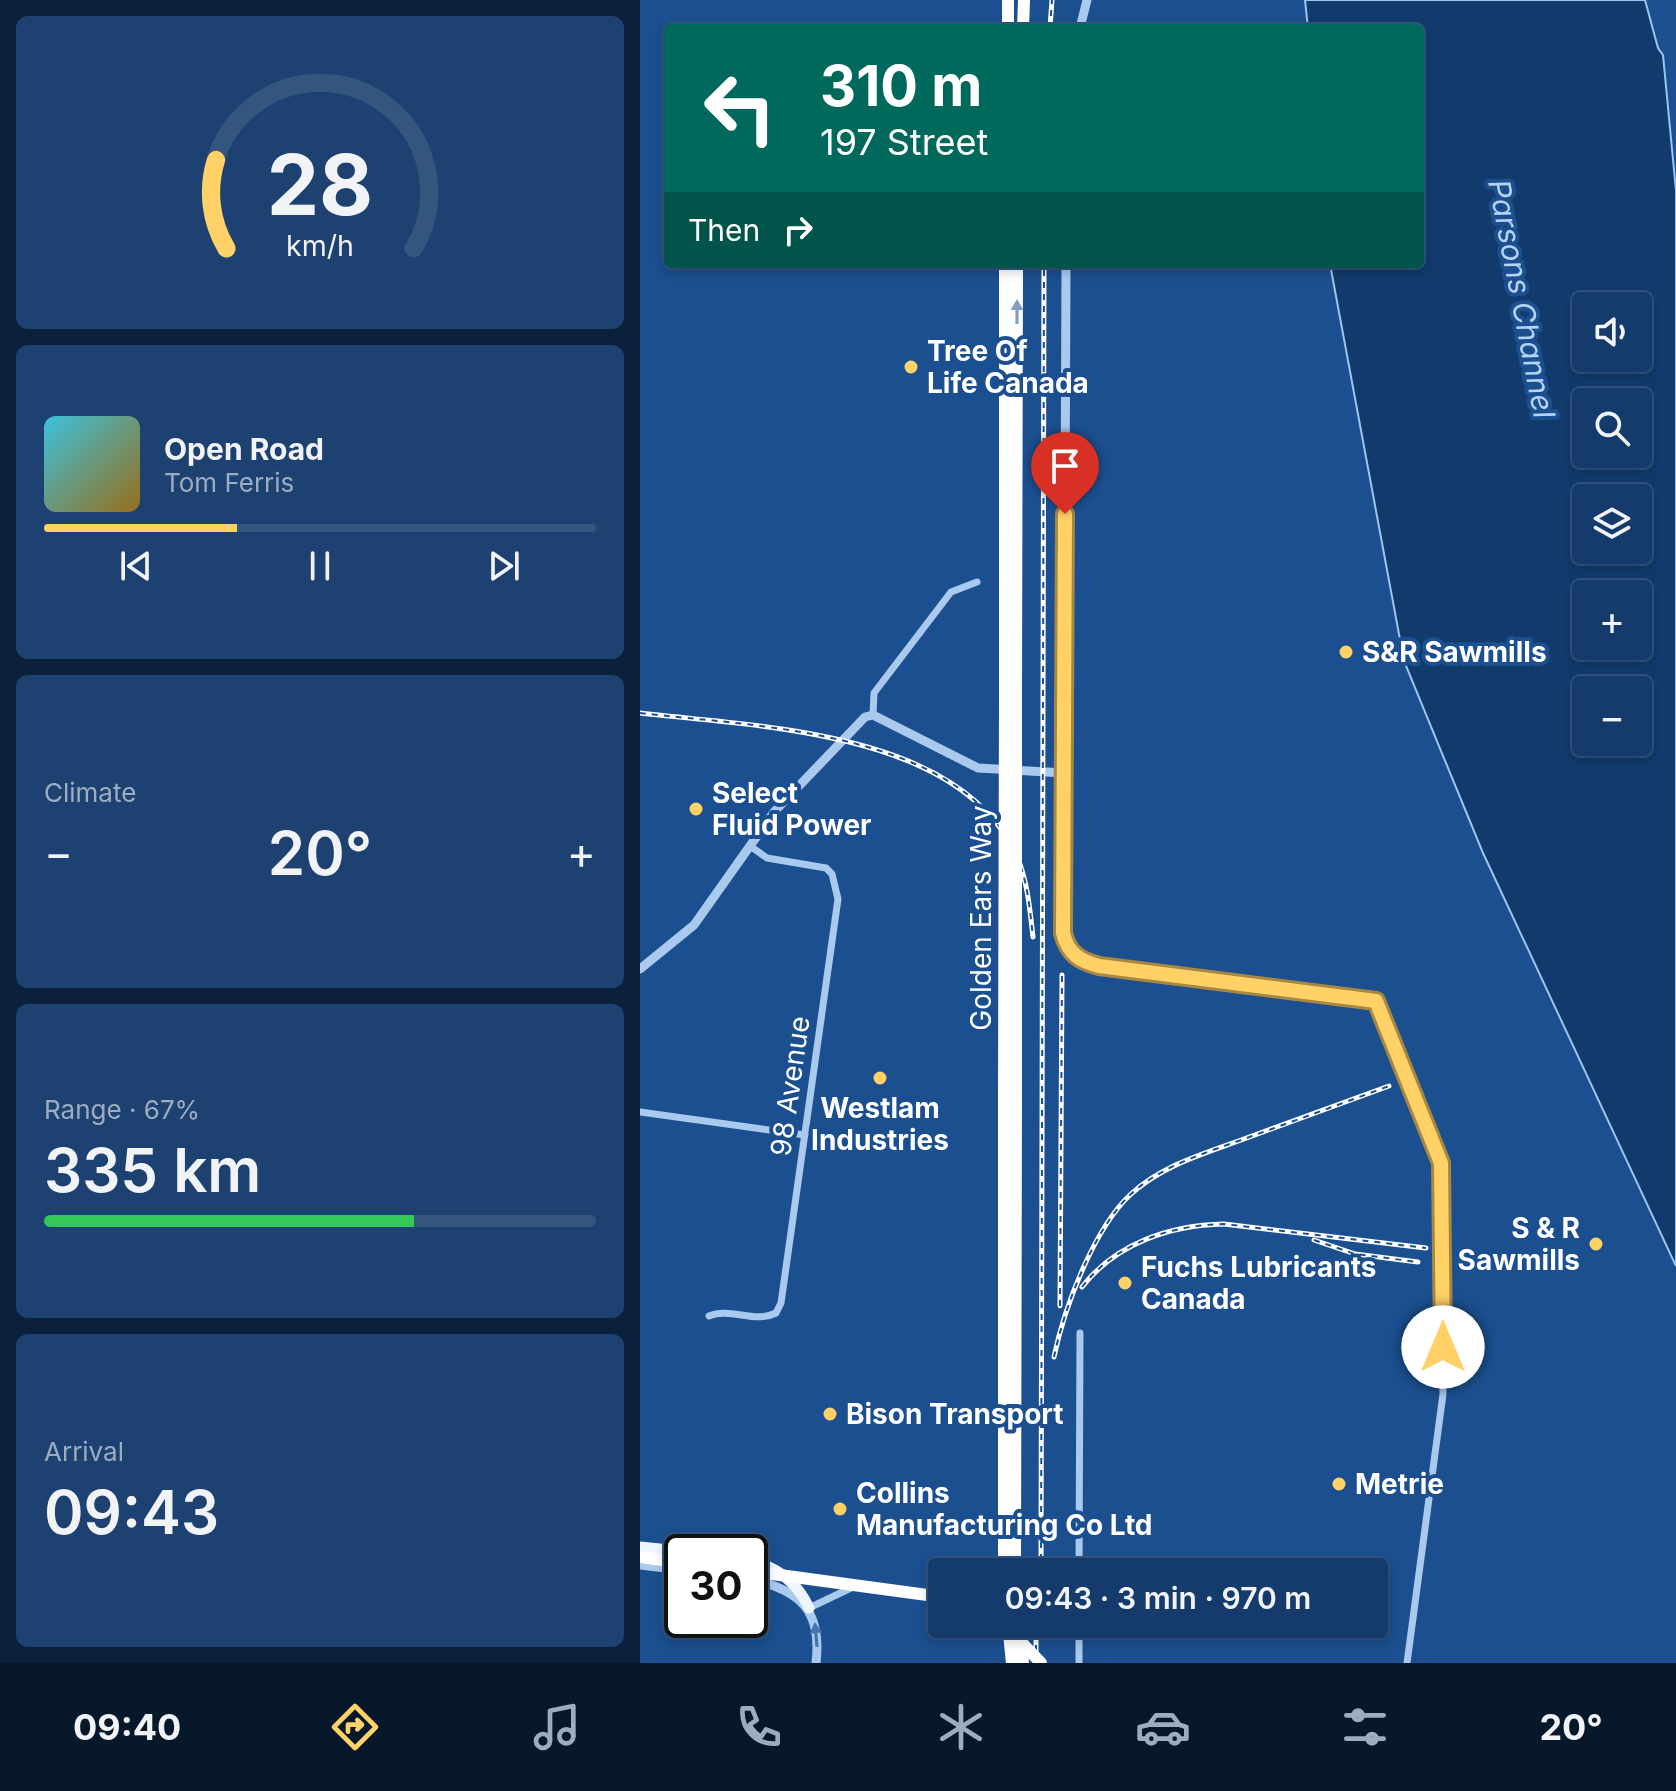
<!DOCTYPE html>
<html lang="en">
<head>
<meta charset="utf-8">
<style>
	:root { --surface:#143b6b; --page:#1d4271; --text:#f1f3f6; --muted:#9dadc1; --line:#33557e; --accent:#ffd166 }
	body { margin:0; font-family:Inter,sans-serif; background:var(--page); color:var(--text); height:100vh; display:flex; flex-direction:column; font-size:30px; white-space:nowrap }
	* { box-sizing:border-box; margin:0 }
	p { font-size:26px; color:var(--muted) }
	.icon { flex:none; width:44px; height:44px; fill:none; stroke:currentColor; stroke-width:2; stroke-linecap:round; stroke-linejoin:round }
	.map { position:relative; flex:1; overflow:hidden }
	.panel { display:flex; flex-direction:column; gap:16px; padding:16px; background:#0b203b; width:640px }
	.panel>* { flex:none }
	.guide { position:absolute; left:24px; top:24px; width:760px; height:244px; border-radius:8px; box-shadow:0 4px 12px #0003,0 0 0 2px var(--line); background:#00695c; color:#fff; overflow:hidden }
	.controls { position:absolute; left:932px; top:292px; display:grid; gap:16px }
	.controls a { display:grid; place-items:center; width:80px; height:80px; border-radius:8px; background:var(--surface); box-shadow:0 4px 12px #0003,0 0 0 2px var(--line); font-size:40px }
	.speed { position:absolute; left:24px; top:1534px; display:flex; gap:16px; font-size:40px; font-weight:700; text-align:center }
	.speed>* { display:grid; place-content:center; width:104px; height:104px; border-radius:50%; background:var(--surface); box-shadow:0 4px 12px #0003,0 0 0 2px var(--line); line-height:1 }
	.speed .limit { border:4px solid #111; border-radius:12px; background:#fff; color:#111 }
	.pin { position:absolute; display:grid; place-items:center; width:68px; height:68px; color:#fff; margin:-82px -34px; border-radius:50% 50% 50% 0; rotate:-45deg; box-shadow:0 0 8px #0007 }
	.pin .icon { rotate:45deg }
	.me { position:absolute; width:88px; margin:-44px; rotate:0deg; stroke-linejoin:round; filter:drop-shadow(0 0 6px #0008) }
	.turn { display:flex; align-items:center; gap:28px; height:168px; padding:0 24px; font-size:36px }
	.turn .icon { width:104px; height:104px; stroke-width:2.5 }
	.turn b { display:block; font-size:56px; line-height:68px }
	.then { display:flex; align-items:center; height:76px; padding:0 24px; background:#0003; gap:16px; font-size:30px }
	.big { font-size:60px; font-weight:600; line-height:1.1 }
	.panel .card { flex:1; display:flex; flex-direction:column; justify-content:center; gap:12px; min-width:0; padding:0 28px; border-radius:12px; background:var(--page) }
	.panel .dial { align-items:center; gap:0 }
	.dial svg { height:208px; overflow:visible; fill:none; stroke:var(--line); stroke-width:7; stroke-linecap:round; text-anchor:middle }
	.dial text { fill:var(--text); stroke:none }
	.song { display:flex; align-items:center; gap:24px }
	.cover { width:96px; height:96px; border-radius:12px; background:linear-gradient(135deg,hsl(190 70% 55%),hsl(40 70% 35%)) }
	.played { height:8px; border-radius:4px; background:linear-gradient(90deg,var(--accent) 35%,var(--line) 35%) }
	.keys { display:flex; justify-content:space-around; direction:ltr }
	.heat { display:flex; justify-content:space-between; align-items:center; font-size:44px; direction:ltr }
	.charge { height:12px; border-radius:6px; background:linear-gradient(90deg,#34c759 67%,var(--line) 0) }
	.trip { position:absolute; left:288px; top:1558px; width:460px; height:80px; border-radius:8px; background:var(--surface); box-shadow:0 4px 12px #0003,0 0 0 2px var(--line); font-weight:600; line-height:80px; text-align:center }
	.menu { display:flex; height:128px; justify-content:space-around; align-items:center; background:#08182b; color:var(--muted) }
	.menu .icon { width:56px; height:56px }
	.menu .on { color:var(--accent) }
	.menu b { font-size:36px; color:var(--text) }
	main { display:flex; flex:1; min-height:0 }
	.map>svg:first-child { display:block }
	.water { fill:#123a6d; stroke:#9cc4f0; stroke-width:2; fill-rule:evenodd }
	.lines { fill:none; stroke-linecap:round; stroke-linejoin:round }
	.minor { stroke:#a9c9ee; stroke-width:7 }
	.tertiary { stroke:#a9c9ee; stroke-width:9 }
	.primary { stroke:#f0f6ff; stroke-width:11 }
	.motorway { stroke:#fff; stroke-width:12 }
	.rail-casing { stroke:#fff; stroke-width:5 }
	.rail { stroke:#1b4f8f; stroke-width:2; stroke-dasharray:6; stroke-linecap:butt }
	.motorway-bridge { stroke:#fff; stroke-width:12 }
	.oneway { fill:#829ec1 }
	.oneway2 { fill:#4674ac }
	.route-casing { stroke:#a68842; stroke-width:20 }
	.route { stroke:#ffd166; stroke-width:14 }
	.poi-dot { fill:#ffd166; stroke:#1b4f8f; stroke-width:3 }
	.labels { text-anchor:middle; stroke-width:8; stroke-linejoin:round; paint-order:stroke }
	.poi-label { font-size:28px; font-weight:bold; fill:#fff; stroke:#1b4f8f; text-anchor:start }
	.street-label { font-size:28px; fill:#fff; stroke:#1b4f8f }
	.water-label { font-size:30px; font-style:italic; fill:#b5d3f5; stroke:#1b4f8f }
</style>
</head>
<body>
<main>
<section class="panel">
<div class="card dial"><svg viewBox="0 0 100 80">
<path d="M14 69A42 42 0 1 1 86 69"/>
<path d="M14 69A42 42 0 0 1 10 35" stroke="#ffd166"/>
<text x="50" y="56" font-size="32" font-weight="700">28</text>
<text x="50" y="72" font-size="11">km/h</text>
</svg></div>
<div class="card">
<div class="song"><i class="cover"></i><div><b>Open Road</b><p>Tom Ferris</p></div></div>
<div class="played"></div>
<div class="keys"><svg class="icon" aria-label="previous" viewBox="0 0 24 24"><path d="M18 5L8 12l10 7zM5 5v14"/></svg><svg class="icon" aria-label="pause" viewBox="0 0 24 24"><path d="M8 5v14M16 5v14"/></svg><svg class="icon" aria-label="next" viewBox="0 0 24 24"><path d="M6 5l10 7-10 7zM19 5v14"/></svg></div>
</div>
<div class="card"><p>Climate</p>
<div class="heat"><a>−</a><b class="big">20°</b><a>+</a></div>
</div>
<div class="card"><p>Range · 67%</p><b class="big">335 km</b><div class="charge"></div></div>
<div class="card"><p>Arrival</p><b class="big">09:43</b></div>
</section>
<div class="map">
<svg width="1036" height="1663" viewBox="0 0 1036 1663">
	<rect width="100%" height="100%" fill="#1b4f8f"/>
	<!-- water -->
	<path class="water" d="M665 0H1005L1018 48 1023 55 1036 191V1266L843 853 764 661 690 264H780V28H668ZM946 306H998V358H946ZM946 402H998V454H946ZM946 498H998V550H946ZM946 594H998V646H946ZM946 690H998V742H946Z"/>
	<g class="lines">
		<!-- minor -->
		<path class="minor" d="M233 715 234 693 311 592 337 582
			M424 773 423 933 432 954 459 966 736 1001 801 1163 803 1394 767 1663
			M0 1112 165 1135
			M69 1316C91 1307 114 1324 136 1313L141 1303 198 899 192 874 186 868 127 858 110 846
			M439 1572 440 1333
			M169 1608 213 1587
			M439 1663V1624"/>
		<!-- tertiary -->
		<path class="tertiary" d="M440 28 447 0
			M0 969 54 925 134 812 225 717 233 715 338 768 424 773 426 264
			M0 1565 42 1570
			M110 1579C161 1590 182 1611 176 1663"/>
		<!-- primary -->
		<path class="primary" d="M0 1547 49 1552
			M110 1561C138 1567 157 1582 169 1608"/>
		<!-- motorway -->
		<path class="motorway" d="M368 28V0
			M383 28 384 0
			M365 264V698
			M376 698 377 264
			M0 1557 42 1563
			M364 1572V1090
			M375 1572 376 1090
			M368 1624 372 1663
			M379 1624 383 1663"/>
		<defs>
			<path id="rail" d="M410 28 412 0
				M0 713C118 727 323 730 378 859 388 884 390 911 393 937
				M674 1240 715 1254 778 1262
				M442 1287C476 1243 531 1225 584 1224L786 1248
				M420 1306 422 975
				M414 1357C424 1308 454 1228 491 1194 525 1163 570 1152 612 1136 657 1120 703 1103 749 1086
				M401 1572 404 264
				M396 1663V1624"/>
		</defs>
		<!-- rail casing -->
		<use href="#rail" class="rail-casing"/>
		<!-- rail -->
		<use href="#rail" class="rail"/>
		<!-- motorway-bridge -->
		<path class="motorway-bridge" d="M364 1090 365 698
			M376 1090V698
			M110 1571 302 1597
			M364 1624 401 1663"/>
	</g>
	<!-- one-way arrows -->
	<defs><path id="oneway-solid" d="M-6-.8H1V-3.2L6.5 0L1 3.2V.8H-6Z" transform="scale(2)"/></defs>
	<use class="oneway" href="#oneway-solid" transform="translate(377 312) rotate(-90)"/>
	<use class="oneway2" href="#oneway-solid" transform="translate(176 1635) rotate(-95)"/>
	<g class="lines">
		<defs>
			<path id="route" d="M425 514 423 933C428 954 440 961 459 966L736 1001 801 1163 803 1347"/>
		</defs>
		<!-- route casing -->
		<use href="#route" class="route-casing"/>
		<!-- route -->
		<use href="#route" class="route"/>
	</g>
	<!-- markers -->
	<g class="poi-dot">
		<circle cx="271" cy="367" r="8"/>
		<circle cx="706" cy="652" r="8"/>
		<circle cx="56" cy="809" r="8"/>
		<circle cx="240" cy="1078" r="8"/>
		<circle cx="956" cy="1244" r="8"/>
		<circle cx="485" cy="1283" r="8"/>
		<circle cx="190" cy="1414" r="8"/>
		<circle cx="699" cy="1484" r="8"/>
		<circle cx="200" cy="1509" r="8"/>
	</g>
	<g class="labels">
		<!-- poi labels -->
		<g class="poi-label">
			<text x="287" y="361">Tree Of<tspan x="287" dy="32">Life Canada</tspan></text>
			<text x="722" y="662">S&amp;R Sawmills</text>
			<text x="72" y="803">Select<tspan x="72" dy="32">Fluid Power</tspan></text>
			<text x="240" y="1118" text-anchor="middle">Westlam<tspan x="240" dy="32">Industries</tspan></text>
			<text x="940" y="1238" text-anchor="end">S &amp; R<tspan x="940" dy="32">Sawmills</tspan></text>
			<text x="501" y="1277">Fuchs Lubricants<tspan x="501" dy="32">Canada</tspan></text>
			<text x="206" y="1424">Bison Transport</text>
			<text x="715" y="1494">Metrie</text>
			<text x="216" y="1503">Collins<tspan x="216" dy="32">Manufacturing Co Ltd</tspan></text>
		</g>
		<!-- street labels -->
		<g class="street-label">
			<text transform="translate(341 918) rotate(-90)" y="10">Golden Ears Way</text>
			<text transform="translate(150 1086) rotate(-82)" y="10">98 Avenue</text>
		</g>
		<!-- water labels -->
		<g class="water-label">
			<text transform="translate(881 299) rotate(79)" y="10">Parsons Channel</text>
		</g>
	</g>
</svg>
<div class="controls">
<a><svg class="icon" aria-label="sound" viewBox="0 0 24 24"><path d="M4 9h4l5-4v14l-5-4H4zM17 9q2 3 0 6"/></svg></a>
<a><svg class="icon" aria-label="search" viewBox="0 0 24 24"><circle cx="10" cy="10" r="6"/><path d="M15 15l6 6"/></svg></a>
<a><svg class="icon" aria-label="layers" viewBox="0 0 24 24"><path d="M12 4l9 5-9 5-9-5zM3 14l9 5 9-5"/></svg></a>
<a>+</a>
<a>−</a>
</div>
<div class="speed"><div class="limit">30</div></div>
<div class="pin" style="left:425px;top:514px;background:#d93025"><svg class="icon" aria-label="arrive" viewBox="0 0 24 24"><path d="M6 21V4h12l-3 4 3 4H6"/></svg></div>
<svg class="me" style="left:803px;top:1347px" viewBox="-20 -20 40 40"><circle r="19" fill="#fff"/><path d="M0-13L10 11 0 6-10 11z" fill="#ffd166"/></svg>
<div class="trip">09:43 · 3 min · 970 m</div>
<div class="guide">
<div class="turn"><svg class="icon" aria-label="left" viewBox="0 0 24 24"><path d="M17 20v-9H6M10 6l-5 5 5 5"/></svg><div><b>310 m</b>197 Street</div></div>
<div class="then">Then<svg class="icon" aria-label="right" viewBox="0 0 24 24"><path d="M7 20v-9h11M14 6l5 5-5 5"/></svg></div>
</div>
</div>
</main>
<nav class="menu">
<b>09:40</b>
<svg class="icon on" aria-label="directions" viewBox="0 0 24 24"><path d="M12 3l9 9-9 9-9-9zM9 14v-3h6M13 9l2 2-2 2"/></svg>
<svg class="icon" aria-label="music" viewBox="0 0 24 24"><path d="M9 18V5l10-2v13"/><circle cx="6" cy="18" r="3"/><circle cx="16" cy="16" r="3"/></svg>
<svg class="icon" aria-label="phone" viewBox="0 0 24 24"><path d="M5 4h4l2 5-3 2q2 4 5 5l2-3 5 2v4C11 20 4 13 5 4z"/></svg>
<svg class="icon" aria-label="climate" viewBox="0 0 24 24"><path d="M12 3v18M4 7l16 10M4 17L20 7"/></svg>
<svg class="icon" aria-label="car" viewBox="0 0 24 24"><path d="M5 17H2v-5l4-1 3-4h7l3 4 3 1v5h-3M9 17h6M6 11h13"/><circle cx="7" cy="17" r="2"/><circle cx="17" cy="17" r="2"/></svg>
<svg class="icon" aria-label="filters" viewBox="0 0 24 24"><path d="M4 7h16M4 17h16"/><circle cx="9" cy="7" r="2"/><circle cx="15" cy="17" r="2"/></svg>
<b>20°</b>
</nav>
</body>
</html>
